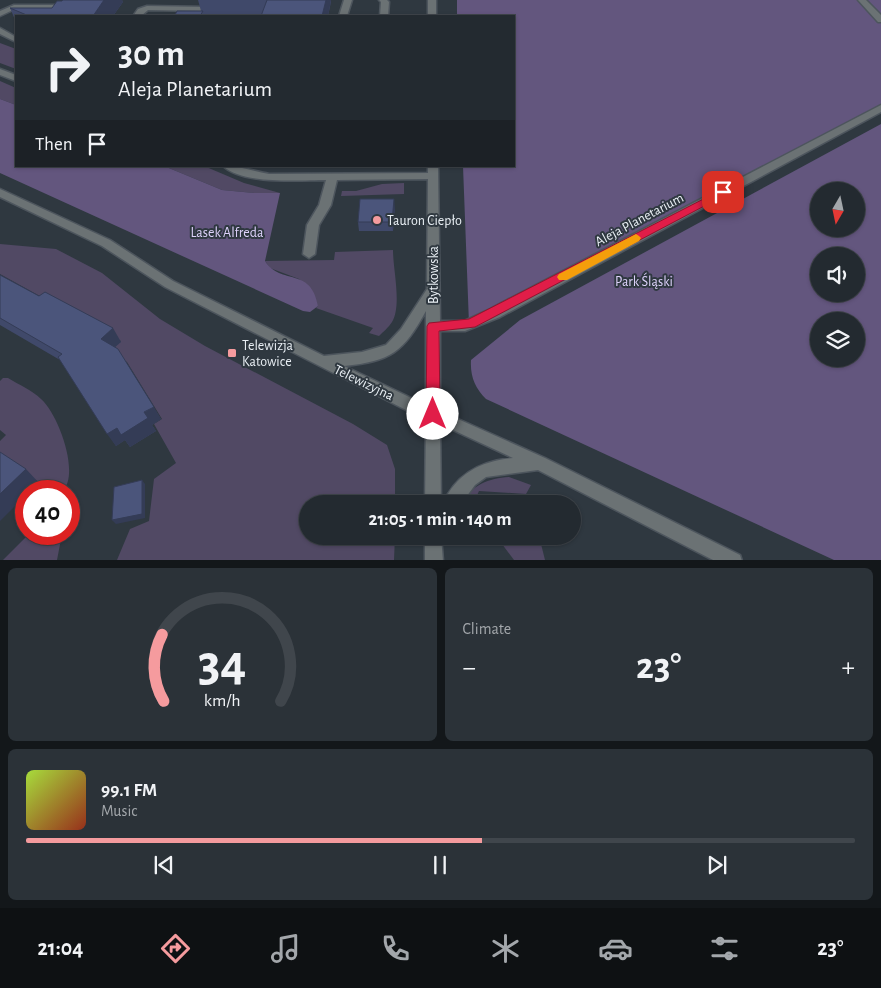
<!DOCTYPE html>
<html lang="en">
<head>
<meta charset="utf-8">
<style>
	:root { --surface:#232a30; --page:#2b3238; --text:#f1f3f6; --muted:#a3a7ab; --line:#40464c; --accent:#f59b9e }
	body { margin:0; font-family:"Alegreya Sans",sans-serif; background:var(--page); color:var(--text); height:100vh; display:flex; flex-direction:column; font-size:19px; white-space:nowrap }
	* { box-sizing:border-box; margin:0 }
	p { font-size:16px; color:var(--muted) }
	.icon { flex:none; width:28px; height:28px; fill:none; stroke:currentColor; stroke-width:2; stroke-linecap:round; stroke-linejoin:round }
	.map { position:relative; height:560px; overflow:hidden }
	.side { display:flex; flex-direction:column; gap:8px; padding:8px; background:#13171a; flex:1 }
	.side>* { flex:none }
	.banner { position:absolute; left:15px; top:15px; width:500px; height:152px; border-radius:0px; box-shadow:0 1px 4px #0004,0 0 0 1px var(--line); background:#232a30; color:var(--text); overflow:hidden }
	.needle { width:32px; rotate:189deg }
	.controls { position:absolute; left:810px; top:182px; display:grid; gap:10px }
	.controls a { display:grid; place-items:center; width:55px; height:55px; border-radius:50%; background:var(--surface); box-shadow:0 1px 4px #0004,0 0 0 1px var(--line); font-size:25px }
	.speed { position:absolute; left:15px; top:480px; display:flex; gap:10px; font-size:25px; font-weight:700; text-align:center }
	.speed>* { display:grid; place-content:center; width:65px; height:65px; border-radius:50%; background:var(--surface); box-shadow:0 1px 4px #0004,0 0 0 1px var(--line); line-height:1 }
	.speed .limit { border:8px solid #d22; background:#fff; color:#111 }
	.pin { position:absolute; display:grid; place-items:center; width:42px; height:42px; color:#fff; margin:-21px; border-radius:10px; box-shadow:0 2px 8px #0006 }
	.me { position:absolute; width:55px; margin:-28px; rotate:0deg; stroke-linejoin:round; filter:drop-shadow(0 0 4px #0008) }
	.turn { display:flex; align-items:center; gap:18px; height:105px; padding:0 20px; font-size:22px }
	.turn .icon { width:65px; height:65px; stroke-width:2.5 }
	.turn b { display:block; font-size:35px; line-height:42px }
	.then { display:flex; align-items:center; height:48px; padding:0 20px; background:#0003; gap:10px; font-size:19px }
	.big { font-size:38px; font-weight:700; line-height:1.1 }
	.side .card { flex:1; display:flex; flex-direction:column; justify-content:center; gap:8px; min-width:0; padding:0 18px; border-radius:8px; background:var(--page) }
	.side .dial { align-items:center; gap:0 }
	.dial svg { height:130px; overflow:visible; fill:none; stroke:var(--line); stroke-width:7; stroke-linecap:round; text-anchor:middle }
	.dial text { fill:var(--text); stroke:none }
	.song { display:flex; align-items:center; gap:15px }
	.cover { width:60px; height:60px; border-radius:8px; background:linear-gradient(135deg,hsl(80 70% 55%),hsl(10 70% 35%)) }
	.played { height:5px; border-radius:2px; background:linear-gradient(90deg,var(--accent) 55%,var(--line) 55%) }
	.keys { display:flex; justify-content:space-around; direction:ltr }
	.heat { display:flex; justify-content:space-between; align-items:center; font-size:28px; direction:ltr }
	.side .tiles { flex:1; display:grid; gap:8px; grid-template-columns:1fr 1fr }
	.card:last-child { grid-column:span 2 }
	.trip { position:absolute; left:299px; top:495px; width:282px; height:50px; border-radius:25px; background:var(--surface); box-shadow:0 1px 4px #0004,0 0 0 1px var(--line); font-weight:700; line-height:50px; text-align:center }
	.dock { display:flex; height:80px; justify-content:space-around; align-items:center; background:#0e1113; color:var(--muted) }
	.dock .icon { width:35px; height:35px }
	.dock .on { color:var(--accent) }
	.dock b { font-size:22px; color:var(--text) }
	.map>svg:first-child { display:block }
	.green { fill:#514964 }
	.forest { fill:#63567e; fill-rule:evenodd }
	.lines { fill:none; stroke-linecap:round; stroke-linejoin:round }
	.minor-casing { stroke:#4d555d; stroke-width:3 }
	.minor { fill:#6b7274; fill-rule:evenodd }
	.wall { fill:#40496a }
	.shaded-wall { fill:#343c56 }
	.building { fill:#4b557b; stroke:#343c56 }
	.route { fill:#e11d48; stroke:#92132f }
	.slow { fill:#f59e0b }
	.poi-dot { fill:#f59b9e; stroke:#2f3840; stroke-width:2 }
	.labels { text-anchor:middle; stroke-width:4; stroke-linejoin:round; paint-order:stroke }
	.street-label { font-size:14px; fill:#e9eff4; stroke:#2f3840 }
	.poi-label { font-size:14px; fill:#e9eff4; stroke:#2f3840; text-anchor:start }
	.park-label { font-size:14px; fill:#ded2fb; stroke:#2f3840 }
</style>
</head>
<body>
<div class="map">
<svg width="881" height="561" viewBox="0 0 881 561">
	<rect width="100%" height="100%" fill="#2f3840"/>
	<!-- green -->
	<path class="green" d="M0 43 16 49V69L0 63Z
		M0 81 16 88V105L0 99Z
		M164 166H204L244 183 280 193H254L222 190Z
		M404 183V194L341 196 342 191H356L382 184Z
		M0 244 56 249 102 273 160 319 205 346 353 424 387 445 395 469V504H308V536H395L394 560H117L130 529 149 521 154 479 176 463 154 424 162 419 127 362 110 352 121 341 0 274Z
		M393 250C393 270 402 305 392 322 389 327 383 332 379 336L369 333 373 328 316 308 318 306 299 279 270 268 265 261 334 260 335 252Z
		M3 378H8C19 385 32 390 41 399 58 414 80 472 63 491H48L39 486 40 483 0 455V441L6 435 0 430V381Z
		M509 477 531 485 526 494 479 491 473 504H462C471 485 489 478 509 477Z
		M29 534H62L57 560H3Z
		M496 536H539L545 560H514Z"/>
	<!-- forest -->
	<path class="forest" d="M457 0H881V105L469 324 463 166H514V16H457Z
		M0 99 16 105V166H164L222 190 254 193H280L265 261C281 286 311 266 318 306L310 312 303 311 0 173Z
		M881 124V560H834L486 399C475 388 470 376 471 360L520 320ZM819 191H856V229H819ZM819 256H856V294H819ZM819 321H856V359H819Z"/>
	<g class="lines">
		<defs>
			<path id="minor" d="M344 0H352L347 16H339Z
				M379 0H387L389 2 388 16H380L381 2Z
				M428 0H436V16H428Z
				M858 0H866L881 15V22H878Z
				M14 5H68L72 7 68 9H15L0 16V11Z
				M147 6 206 7 210 9 206 11 148 10 141 16H133L138 9Z
				M0 28 16 37V42L0 34Z
				M0 69 16 75V81L0 75Z
				M881 105V112L500 317 465 331H440V411L545 458 740 555 742 561H715L538 470 486 477 475 485 461 504H443C456 473 482 461 513 458L440 424 441 504H425L426 418 406 410 165 287 102 246 0 197V189L110 240 173 281 324 356 362 352 386 345 401 329 427 289 428 179 337 180 331 205 319 225 315 254 309 258 303 254 307 225 319 205 326 180C300 180 243 185 223 166 239 166 253 171 269 174L428 173V166H438L440 321H464L490 309ZM426 311V405L344 366C392 361 403 352 426 311Z
				M425 536H441L443 561H425Z"/>
		</defs>
		<!-- minor casing -->
		<use href="#minor" class="minor-casing"/>
		<!-- minor -->
		<use href="#minor" class="minor"/>
	</g>
	<!-- wall -->
	<path class="wall" d="M63 0H122L123 2 113 16H16V22L10 8H52Z
		M198 0H331V2L328 16H163L201 11Z
		M395 208 393 231H359L358 222Z
		M0 275 121 342 115 347 161 419 152 425 156 431 130 447 125 440 116 446 60 360 0 325Z"/>
	<!-- shaded-wall -->
	<path class="shaded-wall" d="M104 0H122L123 2 113 16H93Z
		M326 0H331L328 16H322Z
		M394 199 395 208 393 231 392 222Z
		M113 328 121 342 109 352 101 339Z
		M154 407 161 419 152 425 156 431 130 447 125 440 116 446 107 434Z
		M26 469 39 483 30 491H26V495L0 521V494Z
		M142 480 145 484V518L116 524 112 520Z"/>
	<!-- building -->
	<path class="building" d="M63 0H104L93 16H29L10 8H52L57 1H62Z
		M267 0H326L322 16H261Z
		M177 11H203L200 16H163L164 15H175Z
		M360 199H394L392 222H358Z
		M0 275 39 296 45 292 113 328 101 339 118 349 154 407 144 412 148 418 121 435 117 428 107 434 58 357 62 354 0 318Z
		M0 452 26 469 0 494Z
		M142 480V514L112 520 114 487Z"/>
	<!-- route -->
	<path class="route" d="M723 189 727 190V194L475 327 439 331 440 414 438 418 433 420 428 418 426 414 427 326 429 323 469 319Z"/>
	<!-- slow -->
	<path class="slow" d="M636 234 639 236 641 238 639 241 567 280H559L557 277 559 274Z"/>
	<!-- markers -->
	<g class="poi-dot">
		<circle cx="377" cy="220" r="5"/>
		<rect x="227" y="348" width="10" height="10" rx="2.5"/>
	</g>
	<g class="labels">
		<!-- street labels -->
		<g class="street-label">
			<text transform="translate(639 219) rotate(-28)" y="5">Aleja Planetarium</text>
			<text transform="translate(433 275) rotate(-90)" y="5">Bytkowska</text>
			<text transform="translate(364 382) rotate(26)" y="5">Telewizyjna</text>
		</g>
		<!-- poi labels -->
		<g class="poi-label">
			<text x="387" y="225">Tauron Ciepło</text>
			<text x="242" y="350">Telewizja<tspan x="242" dy="16">Katowice</tspan></text>
		</g>
		<!-- park labels -->
		<g class="park-label">
			<text x="227" y="237">Lasek Alfreda</text>
			<text x="644" y="286">Park Śląski</text>
		</g>
	</g>
</svg>
<div class="controls">
<a><svg class="needle" viewBox="-14 -14 28 28"><path d="M0-13l5 13h-10z" fill="#e53935"/><path d="M0 13l5-13h-10z" fill="#a3a7ab"/></svg></a>
<a><svg class="icon" aria-label="sound" viewBox="0 0 24 24"><path d="M4 9h4l5-4v14l-5-4H4zM17 9q2 3 0 6"/></svg></a>
<a><svg class="icon" aria-label="layers" viewBox="0 0 24 24"><path d="M12 4l9 5-9 5-9-5zM3 14l9 5 9-5"/></svg></a>
</div>
<div class="speed"><div class="limit">40</div></div>
<div class="pin" style="left:723px;top:192px;background:#d93025"><svg class="icon" aria-label="arrive" viewBox="0 0 24 24"><path d="M6 21V4h12l-3 4 3 4H6"/></svg></div>
<svg class="me" style="left:433px;top:414px" viewBox="-20 -20 40 40"><circle r="19" fill="#fff"/><path d="M0-13L10 11 0 6-10 11z" fill="#e11d48"/></svg>
<div class="trip">21:05 · 1 min · 140 m</div>
<div class="banner">
<div class="turn"><svg class="icon" aria-label="right" viewBox="0 0 24 24"><path d="M7 20v-9h11M14 6l5 5-5 5"/></svg><div><b>30 m</b>Aleja Planetarium</div></div>
<div class="then">Then<svg class="icon" aria-label="arrive" viewBox="0 0 24 24"><path d="M6 21V4h12l-3 4 3 4H6"/></svg></div>
</div>
</div>
<section class="side">
<div class="tiles">
<div class="card dial"><svg viewBox="0 0 100 80">
<path d="M14 69A42 42 0 1 1 86 69"/>
<path d="M14 69A42 42 0 0 1 13 28" stroke="#f59b9e"/>
<text x="50" y="56" font-size="32" font-weight="700">34</text>
<text x="50" y="72" font-size="11">km/h</text>
</svg></div>
<div class="card"><p>Climate</p>
<div class="heat"><a>−</a><b class="big">23°</b><a>+</a></div>
</div>
<div class="card">
<div class="song"><i class="cover"></i><div><b>99.1 FM</b><p>Music</p></div></div>
<div class="played"></div>
<div class="keys"><svg class="icon" aria-label="previous" viewBox="0 0 24 24"><path d="M18 5L8 12l10 7zM5 5v14"/></svg><svg class="icon" aria-label="pause" viewBox="0 0 24 24"><path d="M8 5v14M16 5v14"/></svg><svg class="icon" aria-label="next" viewBox="0 0 24 24"><path d="M6 5l10 7-10 7zM19 5v14"/></svg></div>
</div>
</div>
</section>
<nav class="dock">
<b>21:04</b>
<svg class="icon on" aria-label="directions" viewBox="0 0 24 24"><path d="M12 3l9 9-9 9-9-9zM9 14v-3h6M13 9l2 2-2 2"/></svg>
<svg class="icon" aria-label="music" viewBox="0 0 24 24"><path d="M9 18V5l10-2v13"/><circle cx="6" cy="18" r="3"/><circle cx="16" cy="16" r="3"/></svg>
<svg class="icon" aria-label="phone" viewBox="0 0 24 24"><path d="M5 4h4l2 5-3 2q2 4 5 5l2-3 5 2v4C11 20 4 13 5 4z"/></svg>
<svg class="icon" aria-label="climate" viewBox="0 0 24 24"><path d="M12 3v18M4 7l16 10M4 17L20 7"/></svg>
<svg class="icon" aria-label="car" viewBox="0 0 24 24"><path d="M5 17H2v-5l4-1 3-4h7l3 4 3 1v5h-3M9 17h6M6 11h13"/><circle cx="7" cy="17" r="2"/><circle cx="17" cy="17" r="2"/></svg>
<svg class="icon" aria-label="filters" viewBox="0 0 24 24"><path d="M4 7h16M4 17h16"/><circle cx="9" cy="7" r="2"/><circle cx="15" cy="17" r="2"/></svg>
<b>23°</b>
</nav>
</body>
</html>
